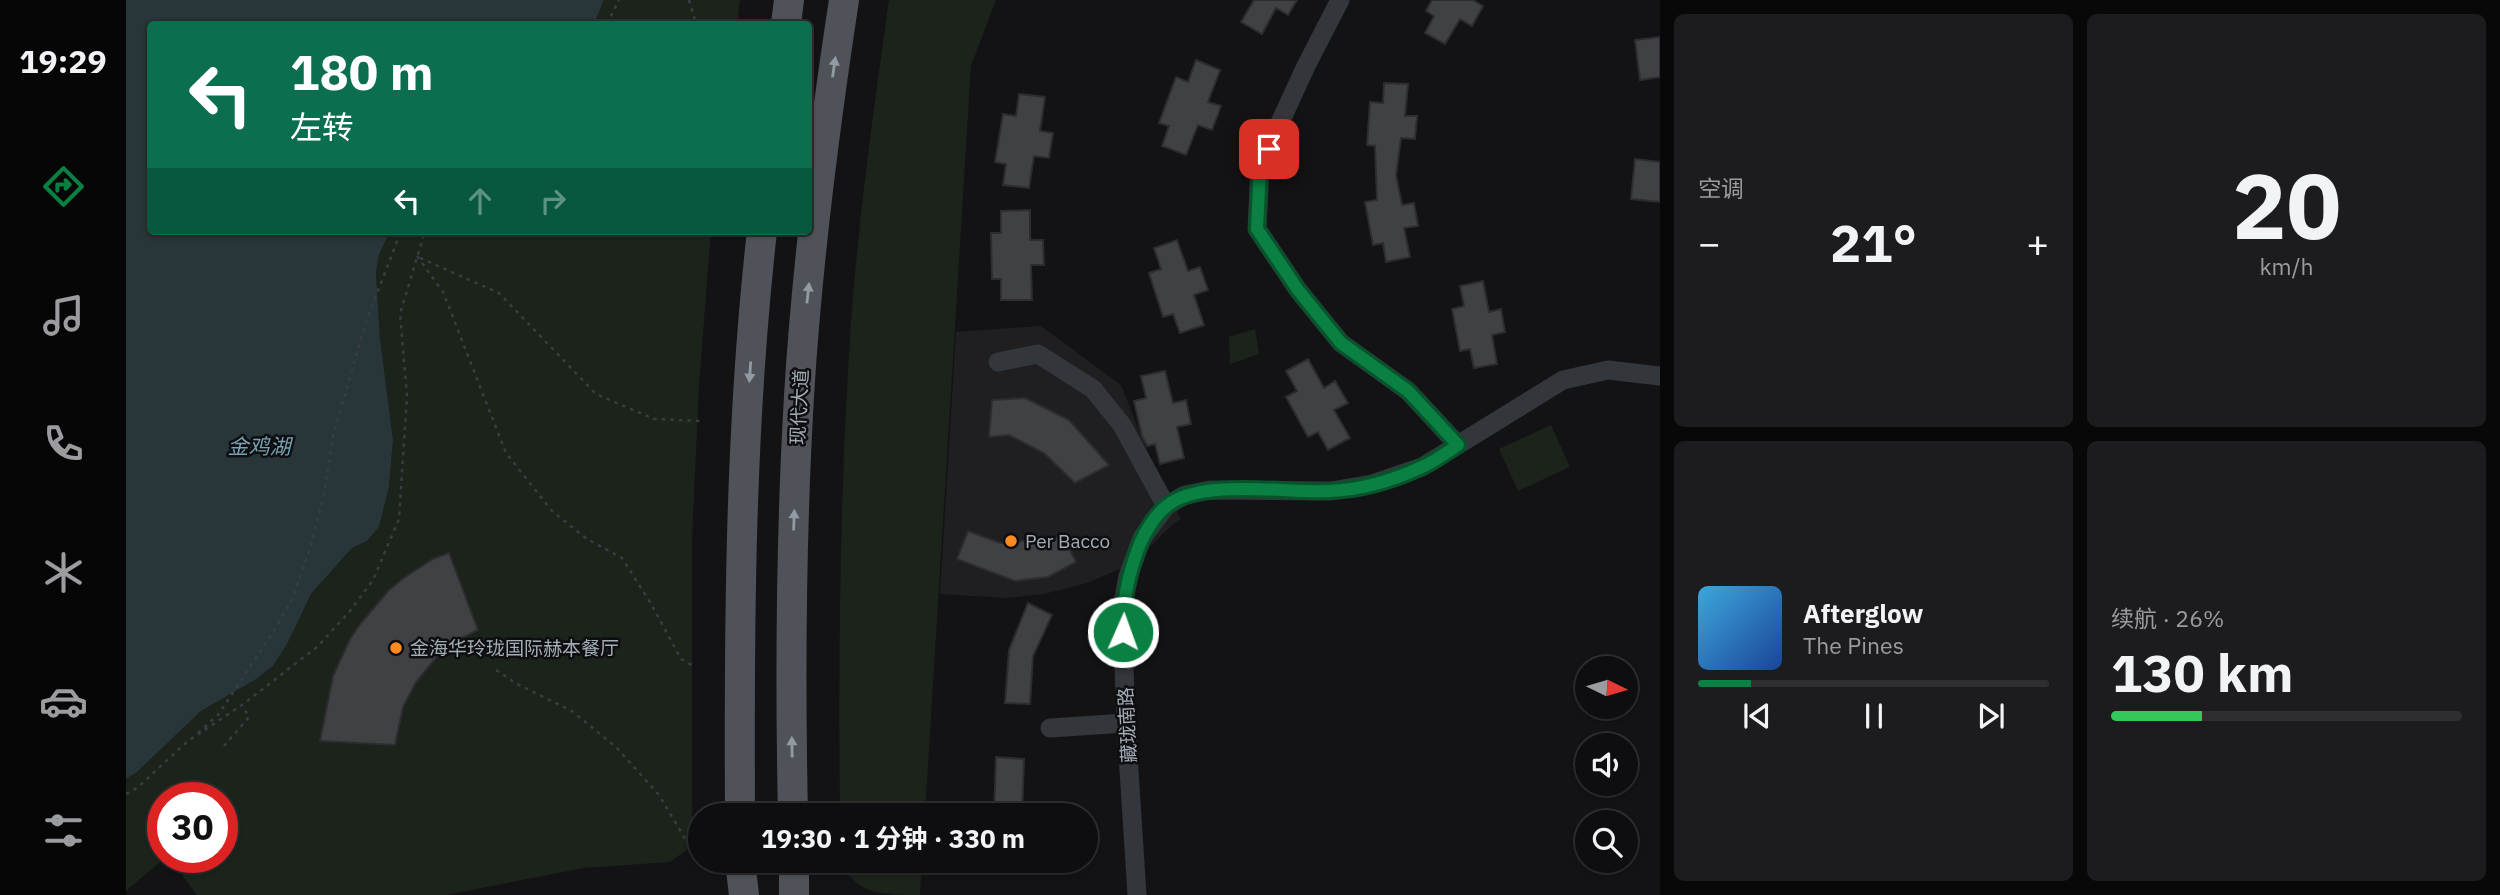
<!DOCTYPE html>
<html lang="zh">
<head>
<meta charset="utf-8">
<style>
	:root { --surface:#0e0e10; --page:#1c1c1e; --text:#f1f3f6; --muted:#9b9c9f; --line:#2e2e30; --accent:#0b8043 }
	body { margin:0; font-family:"IBM Plex Sans","Noto Sans SC",sans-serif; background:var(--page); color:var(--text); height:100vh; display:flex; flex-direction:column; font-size:26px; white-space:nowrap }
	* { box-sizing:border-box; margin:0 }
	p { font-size:23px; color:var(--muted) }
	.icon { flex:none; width:38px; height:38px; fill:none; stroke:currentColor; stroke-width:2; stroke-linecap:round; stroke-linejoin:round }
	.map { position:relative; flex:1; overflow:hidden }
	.side { display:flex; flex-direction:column; gap:14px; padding:14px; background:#080809; width:840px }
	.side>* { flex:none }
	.guide { position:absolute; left:21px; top:21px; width:665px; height:214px; border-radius:7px; box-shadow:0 2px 5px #0004,0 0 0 2px var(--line); background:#0b6e4f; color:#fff; overflow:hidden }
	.needle { width:46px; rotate:95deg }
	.buttons { position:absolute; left:1449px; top:656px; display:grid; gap:14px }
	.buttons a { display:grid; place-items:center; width:63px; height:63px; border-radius:50%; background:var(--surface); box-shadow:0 2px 5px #0004,0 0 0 2px var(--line); font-size:35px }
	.speed { position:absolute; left:21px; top:782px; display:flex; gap:14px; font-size:35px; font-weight:700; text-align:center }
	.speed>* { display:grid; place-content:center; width:91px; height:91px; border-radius:50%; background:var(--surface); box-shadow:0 2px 5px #0004,0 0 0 2px var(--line); line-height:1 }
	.speed .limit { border:10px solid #d22; background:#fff; color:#111 }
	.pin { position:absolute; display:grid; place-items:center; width:60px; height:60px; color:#fff; margin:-30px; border-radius:14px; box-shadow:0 4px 10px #0006 }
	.me { position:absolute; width:77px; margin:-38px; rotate:2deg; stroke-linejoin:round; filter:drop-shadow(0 0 5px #0008) }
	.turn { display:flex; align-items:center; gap:24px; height:147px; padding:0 28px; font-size:32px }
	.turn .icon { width:91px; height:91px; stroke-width:2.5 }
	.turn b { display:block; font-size:49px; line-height:60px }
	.lanes { display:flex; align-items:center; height:66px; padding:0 28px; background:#0003; justify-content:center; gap:35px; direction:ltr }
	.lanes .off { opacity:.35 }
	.big { font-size:52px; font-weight:700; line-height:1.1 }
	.side .widget { flex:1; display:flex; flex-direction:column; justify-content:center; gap:10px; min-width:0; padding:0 24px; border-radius:10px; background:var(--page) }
	.side .dial { align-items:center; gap:0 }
	.dial b { font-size:91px; line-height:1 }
	.song { display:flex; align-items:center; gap:21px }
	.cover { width:84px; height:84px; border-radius:10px; background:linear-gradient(135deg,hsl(200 70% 55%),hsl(220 70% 35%)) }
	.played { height:7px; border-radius:4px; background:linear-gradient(90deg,var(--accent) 15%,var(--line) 15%) }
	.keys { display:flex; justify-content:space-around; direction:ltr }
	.heat { display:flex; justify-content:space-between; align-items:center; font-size:38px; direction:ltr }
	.charge { height:10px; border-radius:5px; background:linear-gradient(90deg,#34c759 26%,var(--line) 0) }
	.side .tiles { flex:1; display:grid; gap:14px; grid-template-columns:repeat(2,1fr) }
	.trip { position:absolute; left:562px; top:803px; width:410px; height:70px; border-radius:35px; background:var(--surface); box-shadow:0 2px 5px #0004,0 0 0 2px var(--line); font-weight:700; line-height:70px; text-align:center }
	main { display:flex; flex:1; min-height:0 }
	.tab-bar { display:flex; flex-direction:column; width:126px; justify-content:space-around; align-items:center; background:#060606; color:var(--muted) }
	.tab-bar .icon { width:49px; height:49px }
	.tab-bar .on { color:var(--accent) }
	.tab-bar b { font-size:32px; color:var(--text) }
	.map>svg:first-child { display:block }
	.built { fill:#1f1f22 }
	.green { fill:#1b231b }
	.water { fill:#283539 }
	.building { fill:#3f4145; stroke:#2d2d31; stroke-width:2 }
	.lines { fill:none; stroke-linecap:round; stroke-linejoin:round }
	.path { stroke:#393d41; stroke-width:2.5; stroke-dasharray:3.5 5; stroke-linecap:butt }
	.minor { stroke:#33363a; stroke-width:19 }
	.primary { stroke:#4f5359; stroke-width:30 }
	.oneway { fill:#929ba3 }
	.route-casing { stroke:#07532c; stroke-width:18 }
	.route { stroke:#0b8043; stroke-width:12 }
	.poi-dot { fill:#ff8b20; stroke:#0e0e10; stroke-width:2.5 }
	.labels { text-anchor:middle; stroke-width:5; stroke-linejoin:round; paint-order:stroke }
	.street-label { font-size:19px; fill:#a3adb6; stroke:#0e0e10 }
	.poi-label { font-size:19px; fill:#a3adb6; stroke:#0e0e10; text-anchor:start }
	.water-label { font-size:21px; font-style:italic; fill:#77a3b4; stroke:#0e0e10 }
</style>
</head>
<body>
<main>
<nav class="tab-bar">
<b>19:29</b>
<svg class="icon on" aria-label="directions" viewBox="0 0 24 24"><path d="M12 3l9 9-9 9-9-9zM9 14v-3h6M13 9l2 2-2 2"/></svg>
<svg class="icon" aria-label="music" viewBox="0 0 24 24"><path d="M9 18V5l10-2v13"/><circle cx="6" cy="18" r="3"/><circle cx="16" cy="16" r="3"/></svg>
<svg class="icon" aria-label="phone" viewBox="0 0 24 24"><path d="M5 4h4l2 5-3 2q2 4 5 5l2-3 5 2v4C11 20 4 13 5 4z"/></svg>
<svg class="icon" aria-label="climate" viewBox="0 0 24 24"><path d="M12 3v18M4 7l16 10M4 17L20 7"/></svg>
<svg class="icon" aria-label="car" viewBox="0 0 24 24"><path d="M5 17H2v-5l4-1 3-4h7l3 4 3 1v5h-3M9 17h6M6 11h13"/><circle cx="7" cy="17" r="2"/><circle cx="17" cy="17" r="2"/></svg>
<svg class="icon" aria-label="filters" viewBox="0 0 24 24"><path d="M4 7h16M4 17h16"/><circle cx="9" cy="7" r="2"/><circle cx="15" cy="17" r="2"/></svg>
</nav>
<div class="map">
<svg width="1534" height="895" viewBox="0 0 1534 895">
	<rect width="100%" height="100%" fill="#131315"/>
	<!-- built -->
	<path class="built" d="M915 326 995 385 1030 473 1055 519 1046 525 1006 564 961 583 918 594 882 598 814 594 830 332Z"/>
	<!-- green -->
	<path class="green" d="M478 0H614L611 24H468Z
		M763 0H870L845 66 799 815H714C712 651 714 486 725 322 733 214 748 107 763 0Z
		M264 231H585L573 385 566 538V840L562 849 544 862 458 868 320 895H71L43 858H96V798H37V858H39L0 891V779L11 772 75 711 132 678 147 666 185 594 226 548 241 541 253 527 263 487 267 440 254 338 250 273 253 255Z
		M1129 329 1133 354 1104 364 1103 337Z
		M1425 425 1444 467 1392 491 1373 449Z
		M715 861H796L794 895C757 895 730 895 715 861Z"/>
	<!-- water -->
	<path class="water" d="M0 0H478L468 24H24V231H264L253 255 250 273 254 338 267 440 263 487 253 527 241 541 226 548 185 594 162 642 147 666 132 678 75 711 11 772 0 779Z"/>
	<!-- building -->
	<path class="building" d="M1128 0H1171L1162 15 1150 8 1136 34 1115 22Z
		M1306 0H1347L1357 6 1346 26 1334 19 1319 44 1299 33 1308 16 1300 11Z
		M1534 37V77L1514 80 1509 40Z
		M1070 60 1094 70 1082 102 1095 106 1086 130 1072 125 1060 155 1036 146 1043 126 1033 123 1050 77 1062 82Z
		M1258 83 1282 84 1279 116H1291L1289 139 1275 138 1270 175 1276 205 1288 203 1292 226 1278 228 1284 257 1260 262 1257 243 1247 245 1239 202 1251 200 1249 146 1241 145 1244 102 1257 103Z
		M893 94 919 97 914 131 927 133 923 158 908 156 903 188 877 185 880 164 869 162 877 114 890 116Z
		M1509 159 1534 162V202L1505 199Z
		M904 210V240H917L918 265H905L906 300H875V279H866L865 233H875V211Z
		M1051 240 1062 271 1074 267 1082 290 1068 295 1078 325 1054 333 1047 314 1037 317 1023 273 1035 269 1028 248Z
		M1357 281 1363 312 1375 309 1379 332 1366 335 1371 364 1348 368 1344 349 1334 351 1326 309 1338 306 1334 286Z
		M1182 359 1198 388 1209 381 1222 403 1208 410 1224 438 1202 450 1192 432 1182 437 1160 397 1171 391 1160 371Z
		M1039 371 1047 403 1060 400 1065 424 1051 427 1058 458 1034 464 1029 444 1021 446 1016 436 1008 401 1020 398 1015 376Z
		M899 398 943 420 983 465 949 483 918 453 883 435 863 437 866 400Z
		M842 531 874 543 937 537 950 562 922 577 889 581 831 559Z
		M323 553 352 630 327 642 314 653 290 682 277 707 269 745 194 741 207 676 224 639 235 623 263 590 279 577 307 559Z
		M902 603 926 615 907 656 904 704 879 703 883 650Z
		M870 757 898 759 896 816H868Z"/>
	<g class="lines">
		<!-- path -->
		<path class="path" d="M563 0 570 24
			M481 24 493 0
			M291 256 317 292 380 453 426 511 461 539 496 558 524 602 555 659 569 667
			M294 258 373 293 470 394 528 419 576 421
			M370 670 391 684 446 711 491 748 533 795 567 852
			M72 733 92 715 142 640 166 600 185 545 198 495 207 435 224 377 239 325 275 231
			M98 746 123 717 116 705
			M0 794 11 788 62 741 116 705 191 647 224 611 247 580 273 519 281 396 274 314 299 231"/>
		<!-- minor -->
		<path class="minor" d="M1214 0 1180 66 1134 166 1131 229 1172 290 1215 343 1282 391 1332 445
			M872 362 912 354 967 389 996 425 1040 506
			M924 728 1000 723
			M1011 895 1000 723 996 609 1002 576 1016 538 1040 506 1059 495 1084 490 1205 491 1246 484 1296 467 1437 380 1482 370 1534 376"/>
		<!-- primary -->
		<path class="primary" d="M660 24 663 0
			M614 816C613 620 614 426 636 231
			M667 816C664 676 665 535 673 396 681 263 698 131 718 0
			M614 861 618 895
			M668 861V895"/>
	</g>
	<!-- one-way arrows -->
	<defs><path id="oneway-solid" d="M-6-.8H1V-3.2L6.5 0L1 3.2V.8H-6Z" transform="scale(1.75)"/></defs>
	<g class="oneway">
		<use href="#oneway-solid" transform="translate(708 67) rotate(-82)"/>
		<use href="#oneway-solid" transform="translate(682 293) rotate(-84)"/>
		<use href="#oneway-solid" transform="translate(624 372) rotate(94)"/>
		<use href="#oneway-solid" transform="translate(668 520) rotate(-88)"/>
		<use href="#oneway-solid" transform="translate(666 747) rotate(-91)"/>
	</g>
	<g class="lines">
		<defs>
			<path id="route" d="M997 632C996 602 1002 576 1012 549 1017 535 1029 514 1042 505 1075 479 1160 493 1203 491 1234 490 1268 480 1296 467 1308 462 1320 453 1332 445L1282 391 1215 343 1172 290 1131 229 1134 166 1143 149"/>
		</defs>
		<!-- route casing -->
		<use href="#route" class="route-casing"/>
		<!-- route -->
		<use href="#route" class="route"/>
	</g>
	<!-- markers -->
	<g class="poi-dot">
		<circle cx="885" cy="541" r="7"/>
		<circle cx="270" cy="648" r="7"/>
	</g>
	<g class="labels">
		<!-- street labels -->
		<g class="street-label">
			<text transform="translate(673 407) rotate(-87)" y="7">现代大道</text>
			<text transform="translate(1001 725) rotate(-93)" y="7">藏珑南路</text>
		</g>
		<!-- poi labels -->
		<g class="poi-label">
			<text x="899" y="548">Per Bacco</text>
			<text x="284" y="655">金海华玲珑国际赫本餐厅</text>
		</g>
		<!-- water labels -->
		<g class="water-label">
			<text x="133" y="454">金鸡湖</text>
		</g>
	</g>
</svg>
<div class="buttons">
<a><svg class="needle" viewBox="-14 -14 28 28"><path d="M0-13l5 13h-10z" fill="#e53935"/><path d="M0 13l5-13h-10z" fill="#9b9c9f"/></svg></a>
<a><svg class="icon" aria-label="sound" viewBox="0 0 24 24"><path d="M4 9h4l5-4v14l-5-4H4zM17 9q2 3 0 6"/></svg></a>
<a><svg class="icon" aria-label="search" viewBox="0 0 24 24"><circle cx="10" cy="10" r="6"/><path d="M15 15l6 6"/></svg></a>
</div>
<div class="speed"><div class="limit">30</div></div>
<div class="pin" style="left:1143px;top:149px;background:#d93025"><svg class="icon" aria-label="arrive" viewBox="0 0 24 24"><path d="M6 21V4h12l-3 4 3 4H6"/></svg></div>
<svg class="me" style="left:997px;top:632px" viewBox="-20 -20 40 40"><circle r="17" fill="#0b8043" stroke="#fff" stroke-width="3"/><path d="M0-11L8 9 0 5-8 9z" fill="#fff"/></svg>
<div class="trip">19:30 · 1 分钟 · 330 m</div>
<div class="guide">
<div class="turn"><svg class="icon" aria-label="left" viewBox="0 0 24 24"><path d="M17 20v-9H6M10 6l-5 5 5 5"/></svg><div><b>180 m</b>左转</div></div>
<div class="lanes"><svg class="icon" aria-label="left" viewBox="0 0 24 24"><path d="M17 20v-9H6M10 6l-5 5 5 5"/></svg><svg class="icon off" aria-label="ahead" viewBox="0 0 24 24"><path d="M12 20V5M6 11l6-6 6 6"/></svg><svg class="icon off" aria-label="right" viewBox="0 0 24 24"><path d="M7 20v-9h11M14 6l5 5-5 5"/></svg></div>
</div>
</div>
<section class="side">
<div class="tiles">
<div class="widget"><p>空调</p>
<div class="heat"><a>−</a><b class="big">21°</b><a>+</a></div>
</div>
<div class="widget dial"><b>20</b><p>km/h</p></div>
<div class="widget">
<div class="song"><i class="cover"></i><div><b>Afterglow</b><p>The Pines</p></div></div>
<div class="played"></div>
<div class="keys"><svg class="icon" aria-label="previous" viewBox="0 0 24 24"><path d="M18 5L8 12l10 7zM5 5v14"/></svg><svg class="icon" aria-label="pause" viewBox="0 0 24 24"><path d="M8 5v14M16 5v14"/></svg><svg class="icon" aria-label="next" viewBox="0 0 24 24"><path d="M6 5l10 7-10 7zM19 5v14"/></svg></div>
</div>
<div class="widget"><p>续航 · 26%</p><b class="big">130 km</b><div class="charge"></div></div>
</div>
</section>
</main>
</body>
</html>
